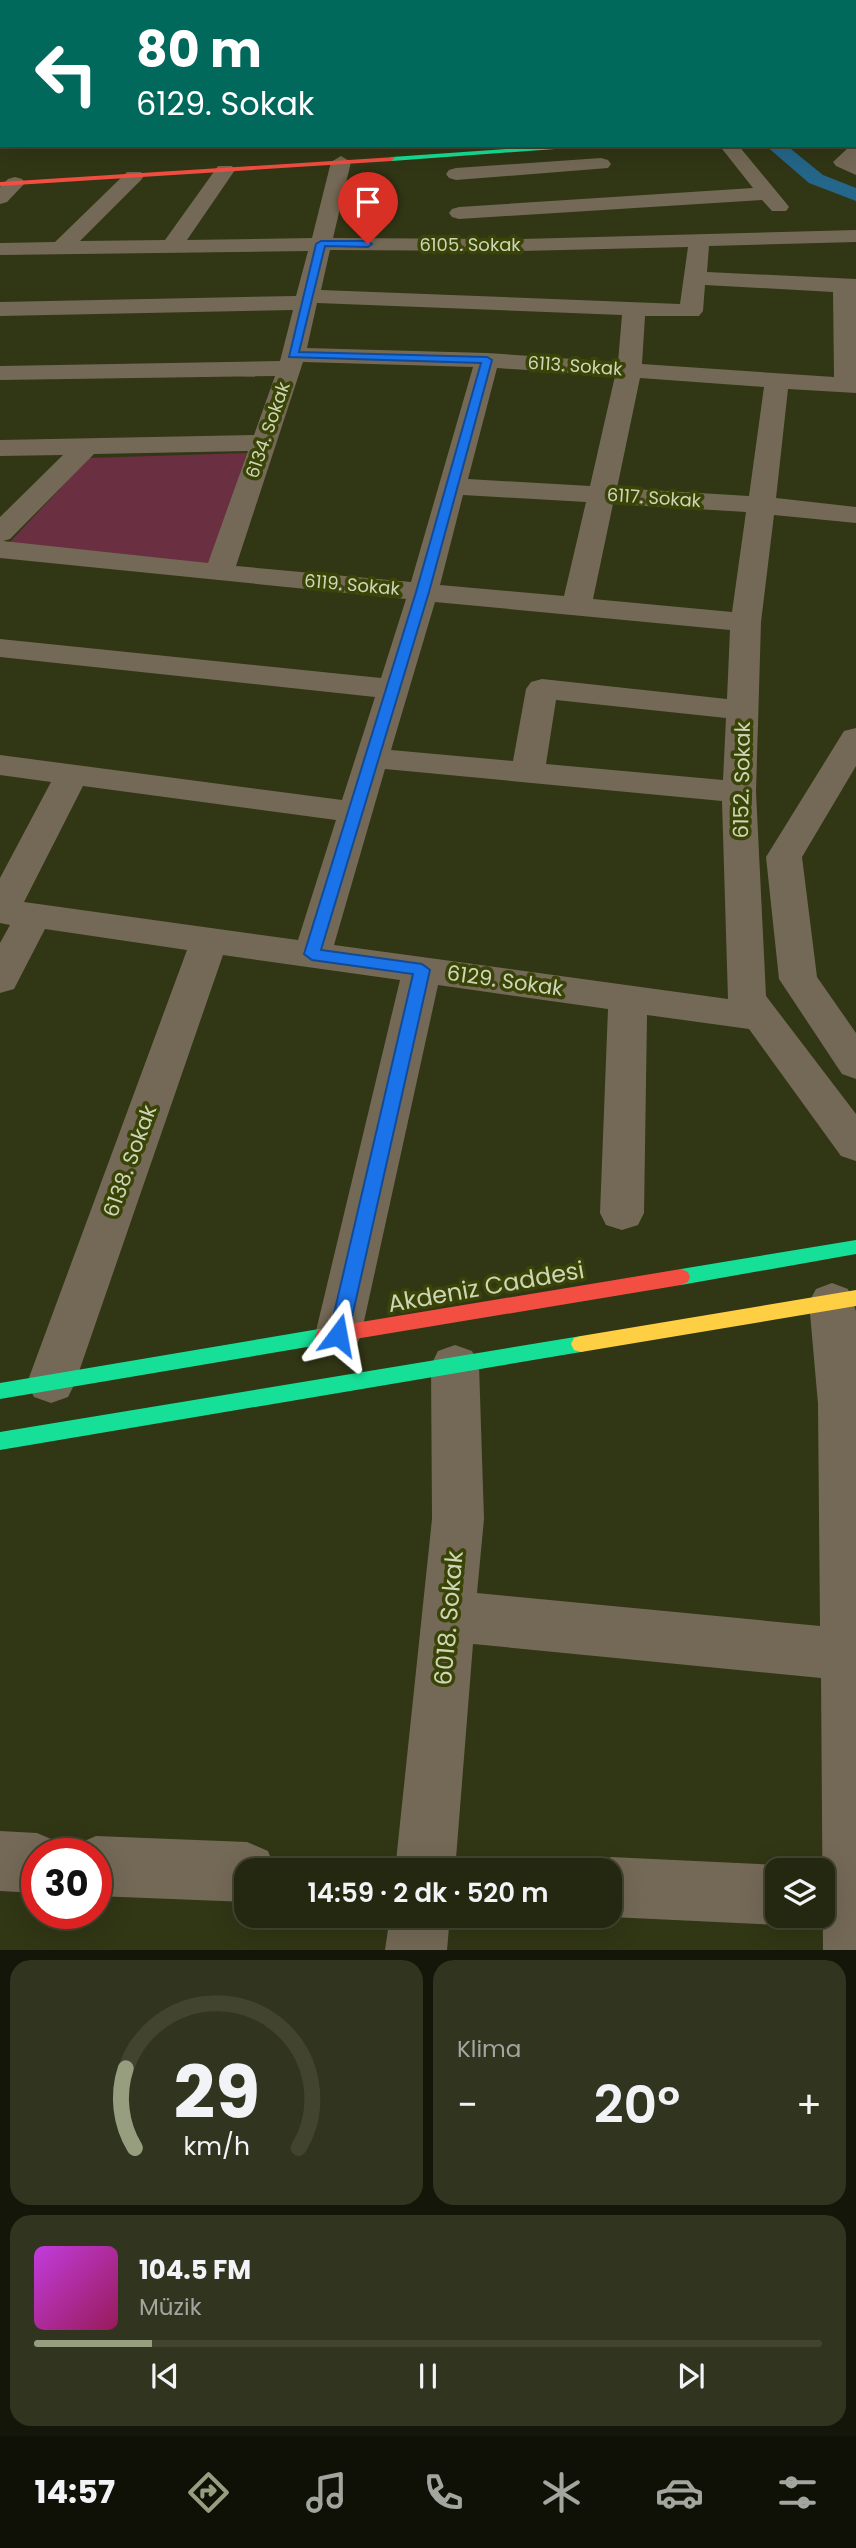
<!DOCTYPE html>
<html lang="tr">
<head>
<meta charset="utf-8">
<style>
	:root { --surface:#252810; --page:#31341e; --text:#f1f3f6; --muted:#a3a69f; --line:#424430; --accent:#979e7f }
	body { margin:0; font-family:Poppins,sans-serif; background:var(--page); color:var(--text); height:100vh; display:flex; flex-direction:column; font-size:26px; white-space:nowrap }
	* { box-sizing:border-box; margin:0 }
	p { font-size:23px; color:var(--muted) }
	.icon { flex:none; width:38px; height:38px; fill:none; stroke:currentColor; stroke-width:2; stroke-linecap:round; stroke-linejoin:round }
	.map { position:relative; height:1950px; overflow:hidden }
	.details { display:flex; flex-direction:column; gap:10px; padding:10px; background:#141609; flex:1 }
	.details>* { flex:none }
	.top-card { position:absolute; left:0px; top:0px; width:858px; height:147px; box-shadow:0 7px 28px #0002,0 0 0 2px var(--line); background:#00695c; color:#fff; overflow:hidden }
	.fabs { position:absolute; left:765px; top:1858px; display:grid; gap:14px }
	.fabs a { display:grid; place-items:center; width:70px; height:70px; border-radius:14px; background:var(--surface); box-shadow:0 7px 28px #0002,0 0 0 2px var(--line); font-size:35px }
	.speed { position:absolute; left:21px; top:1838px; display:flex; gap:14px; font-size:35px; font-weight:700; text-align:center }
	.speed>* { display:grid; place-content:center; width:91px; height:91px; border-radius:50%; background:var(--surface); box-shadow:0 7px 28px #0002,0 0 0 2px var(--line); line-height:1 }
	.speed .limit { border:10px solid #d22; background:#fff; color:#111 }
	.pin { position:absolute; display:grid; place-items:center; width:60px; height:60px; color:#fff; margin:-72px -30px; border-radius:50% 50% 50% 0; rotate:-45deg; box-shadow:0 0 7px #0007 }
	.pin .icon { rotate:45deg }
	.me { position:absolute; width:77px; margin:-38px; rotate:13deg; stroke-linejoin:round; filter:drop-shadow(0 0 5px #0008) }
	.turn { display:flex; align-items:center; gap:24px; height:147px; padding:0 21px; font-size:32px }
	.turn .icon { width:91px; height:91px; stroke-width:2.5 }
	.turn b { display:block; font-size:49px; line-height:60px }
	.big { font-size:52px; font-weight:600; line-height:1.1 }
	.details .tile { flex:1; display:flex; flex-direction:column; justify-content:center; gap:10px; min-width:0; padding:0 24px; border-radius:21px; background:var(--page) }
	.details .dial { align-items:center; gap:0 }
	.dial svg { height:182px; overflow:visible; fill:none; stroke:var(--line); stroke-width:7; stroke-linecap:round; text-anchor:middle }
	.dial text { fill:var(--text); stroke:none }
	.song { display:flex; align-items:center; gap:21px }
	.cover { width:84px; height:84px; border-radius:10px; background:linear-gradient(135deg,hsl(290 70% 55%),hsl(330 70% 35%)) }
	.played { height:7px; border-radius:4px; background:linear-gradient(90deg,var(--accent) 15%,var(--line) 15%) }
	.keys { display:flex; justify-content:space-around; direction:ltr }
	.heat { display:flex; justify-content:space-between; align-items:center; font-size:38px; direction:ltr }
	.details .tiles { flex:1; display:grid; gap:10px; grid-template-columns:1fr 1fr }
	.tile:last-child { grid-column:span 2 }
	.trip { position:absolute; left:234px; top:1858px; width:388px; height:70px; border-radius:21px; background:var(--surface); box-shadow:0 7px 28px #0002,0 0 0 2px var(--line); font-weight:600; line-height:70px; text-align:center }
	.tabs { display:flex; height:112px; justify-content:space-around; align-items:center; background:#0f1006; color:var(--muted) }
	.tabs .icon { width:49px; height:49px }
	.tabs .on { color:var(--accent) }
	.tabs b { font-size:32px; color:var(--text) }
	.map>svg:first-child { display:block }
	.green { fill:#6b2f42 }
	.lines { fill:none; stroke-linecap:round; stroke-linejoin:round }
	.canal { fill:#24678a; fill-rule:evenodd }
	.street { fill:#746956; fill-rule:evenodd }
	.fast { fill:#16e098; fill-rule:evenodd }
	.slow { fill:#ffcf43; fill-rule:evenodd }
	.jam { fill:#f24e42; fill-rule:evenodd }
	.route { fill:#1a73e8; stroke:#114b97; stroke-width:2 }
	.labels { text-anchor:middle; stroke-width:7; stroke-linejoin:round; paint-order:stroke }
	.far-street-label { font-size:18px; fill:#ced6b8; stroke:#3a4407 }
	.street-label { font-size:21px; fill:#ced6b8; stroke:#3a4407 }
	.near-street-label { font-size:24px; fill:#ced6b8; stroke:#3a4407 }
</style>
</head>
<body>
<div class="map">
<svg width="856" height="1950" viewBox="0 0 856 1950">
	<rect width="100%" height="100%" fill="#313615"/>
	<!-- green -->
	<path class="green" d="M247 453 210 567 8 544 89 458Z"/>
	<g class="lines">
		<!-- canal -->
		<path class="canal" d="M177 0H204L205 2H178Z
			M765 145H786L823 175 856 188V201L809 183Z"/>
		<!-- street -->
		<path class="street" d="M719 145H738L786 203 789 207 786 211H772L762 200 459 219 452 217 449 213 452 209 459 207 753 188Z
			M856 145V175L836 166 833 162 849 147Z
			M341 156 351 162 333 238 521 239 856 230V242L709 246 707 272 856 279V393L788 389 776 498 856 507V523L774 515 761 622 756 792 766 996 856 1114V1161L841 1156 749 1029 647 1015 644 1213 638 1225 622 1230 606 1225 600 1213 608 1009 438 985 361 1335 355 1349 338 1354 321 1349 315 1335 400 980 223 955 75 1383 68 1397 51 1403 34 1397 27 1383 187 950 45 929 14 989 0 993V943L10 925 0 923V878L51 782 0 775V755L342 800 375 697 0 657V639L381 678 406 599 0 558V517L63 455 0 456V440L254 435 275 376 0 380V366L280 361 293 310 0 316V302L296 296 308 251 0 255V243L55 242 127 172H141L144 176 141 180 80 241 165 240 218 166H232L235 170 187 240 312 238 331 162ZM688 247 680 304 321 290 330 250 521 251ZM705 285 833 292 834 377 642 364 645 316H699L703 311ZM317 303 622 315 618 362 487 353 307 348ZM303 362 473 367 411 582 236 566ZM497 368 615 376 590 486 468 479ZM640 378 764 387 749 496 617 488ZM248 451 208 563 3 541 10 539 94 454ZM463 495 586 502 564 596 440 585ZM613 504 746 512 732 612 593 599ZM435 602 730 630 727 699 542 679 531 682 526 689 513 761 391 750ZM556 700 726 718 723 780 546 764ZM385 769 722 801 728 999 334 945ZM83 786 336 820 298 940 24 902Z
			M601 158 608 160 611 164 608 168 456 180 449 178 446 174 449 170 456 168Z
			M15 177 22 179 25 183 7 202 0 204V187L8 179Z
			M856 728V766L802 857 817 977 856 1033V1079L842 1074 779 979 766 857 844 731Z
			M832 1283 848 1289 856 1311V1950H823L821 1678 473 1644 455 1871H395L432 1519 431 1365 438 1351 455 1345 472 1351 479 1365 484 1519 477 1593 820 1626 818 1404 809 1302 816 1289Z
			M0 1831 37 1833 58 1842 63 1853H37V1893L0 1891Z
			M96 1836 247 1842 268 1851 276 1871H247V1902L96 1896V1853H72L75 1845Z
			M611 1857 777 1865 791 1871H777V1916H798L777 1925 611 1917V1871H588L590 1866Z
			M390 1916H450L447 1950H385Z"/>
		<!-- fast -->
		<path class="fast" d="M565 145H609L392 161 388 159 392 157Z
			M856 1240V1254L681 1285 674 1282 672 1277 674 1272 681 1269Z
			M325 1328 332 1330 335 1336 332 1342 325 1344 0 1399V1383Z
			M581 1336 588 1338 591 1344 588 1350 581 1352 0 1450V1432Z"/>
		<!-- slow -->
		<path class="slow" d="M856 1290V1306L581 1352 574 1350 571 1344 574 1338 581 1336Z"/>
		<!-- jam -->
		<path class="jam" d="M395 157 392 161 0 186V182Z
			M681 1269 688 1272 690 1277 688 1282 681 1285 325 1344 318 1342 315 1336 318 1330 325 1328Z"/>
	</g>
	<!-- route -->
	<path class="route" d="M321 241H368L372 244 368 247 325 246 299 352 487 357 492 360 429 592 321 950 422 964 430 970 348 1335 345 1341 338 1343 331 1341 329 1335 413 974 312 960 304 954 416 592 481 363 289 357 316 244Z"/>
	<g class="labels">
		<!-- far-street labels -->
		<g class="far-street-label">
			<text x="470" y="251">6105. Sokak</text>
			<text transform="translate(575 366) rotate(4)" y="6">6113. Sokak</text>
			<text transform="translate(268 430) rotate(-71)" y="6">6134. Sokak</text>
			<text transform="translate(654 498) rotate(4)" y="6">6117. Sokak</text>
			<text transform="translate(352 585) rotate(5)" y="6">6119. Sokak</text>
		</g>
		<!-- street labels -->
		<g class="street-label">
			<text transform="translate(742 780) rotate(-89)" y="7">6152. Sokak</text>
			<text transform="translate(505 981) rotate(8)" y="7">6129. Sokak</text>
			<text transform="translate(130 1161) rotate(-70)" y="7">6138. Sokak</text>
		</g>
		<!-- near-street labels -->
		<g class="near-street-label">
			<text transform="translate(486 1287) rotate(-10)" y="8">Akdeniz Caddesi</text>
			<text transform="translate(449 1618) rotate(-85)" y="8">6018. Sokak</text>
		</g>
	</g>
</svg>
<div class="fabs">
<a><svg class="icon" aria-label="layers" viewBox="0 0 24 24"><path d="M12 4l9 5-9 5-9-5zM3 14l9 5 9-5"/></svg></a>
</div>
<div class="speed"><div class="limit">30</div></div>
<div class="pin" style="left:368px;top:244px;background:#d93025"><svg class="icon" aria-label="arrive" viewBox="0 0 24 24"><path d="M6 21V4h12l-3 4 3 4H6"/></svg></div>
<svg class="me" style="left:338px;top:1335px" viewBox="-20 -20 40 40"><path d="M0-17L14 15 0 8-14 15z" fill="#1a73e8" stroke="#fff" stroke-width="4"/></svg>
<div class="trip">14:59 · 2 dk · 520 m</div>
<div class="top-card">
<div class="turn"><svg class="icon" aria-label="left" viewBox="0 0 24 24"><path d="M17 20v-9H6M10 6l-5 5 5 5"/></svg><div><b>80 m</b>6129. Sokak</div></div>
</div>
</div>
<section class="details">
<div class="tiles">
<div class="tile dial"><svg viewBox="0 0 100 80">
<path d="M14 69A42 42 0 1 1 86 69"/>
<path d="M14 69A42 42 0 0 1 10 34" stroke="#979e7f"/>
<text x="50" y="56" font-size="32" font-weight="700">29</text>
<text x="50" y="72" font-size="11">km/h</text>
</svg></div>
<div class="tile"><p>Klima</p>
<div class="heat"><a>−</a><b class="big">20°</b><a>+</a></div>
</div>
<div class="tile">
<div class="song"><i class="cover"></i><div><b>104.5 FM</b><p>Müzik</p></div></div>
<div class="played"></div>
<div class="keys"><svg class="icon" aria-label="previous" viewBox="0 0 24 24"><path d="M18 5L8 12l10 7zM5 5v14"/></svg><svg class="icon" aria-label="pause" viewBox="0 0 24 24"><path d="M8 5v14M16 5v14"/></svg><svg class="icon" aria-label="next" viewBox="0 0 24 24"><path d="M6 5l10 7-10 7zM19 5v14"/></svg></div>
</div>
</div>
</section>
<nav class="tabs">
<b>14:57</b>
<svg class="icon on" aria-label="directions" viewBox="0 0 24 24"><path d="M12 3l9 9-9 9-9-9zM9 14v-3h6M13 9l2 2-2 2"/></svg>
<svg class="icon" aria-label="music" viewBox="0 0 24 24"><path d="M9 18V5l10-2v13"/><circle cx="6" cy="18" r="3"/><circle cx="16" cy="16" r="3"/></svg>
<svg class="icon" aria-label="phone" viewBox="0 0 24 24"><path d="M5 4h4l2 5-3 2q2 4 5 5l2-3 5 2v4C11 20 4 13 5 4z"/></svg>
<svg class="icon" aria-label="climate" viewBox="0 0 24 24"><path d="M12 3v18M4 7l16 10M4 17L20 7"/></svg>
<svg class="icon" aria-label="car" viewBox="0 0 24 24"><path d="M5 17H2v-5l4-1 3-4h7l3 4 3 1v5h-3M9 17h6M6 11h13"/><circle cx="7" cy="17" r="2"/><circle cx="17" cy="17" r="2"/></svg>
<svg class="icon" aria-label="filters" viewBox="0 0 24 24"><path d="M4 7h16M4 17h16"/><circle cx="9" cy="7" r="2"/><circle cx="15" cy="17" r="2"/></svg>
</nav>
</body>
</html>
